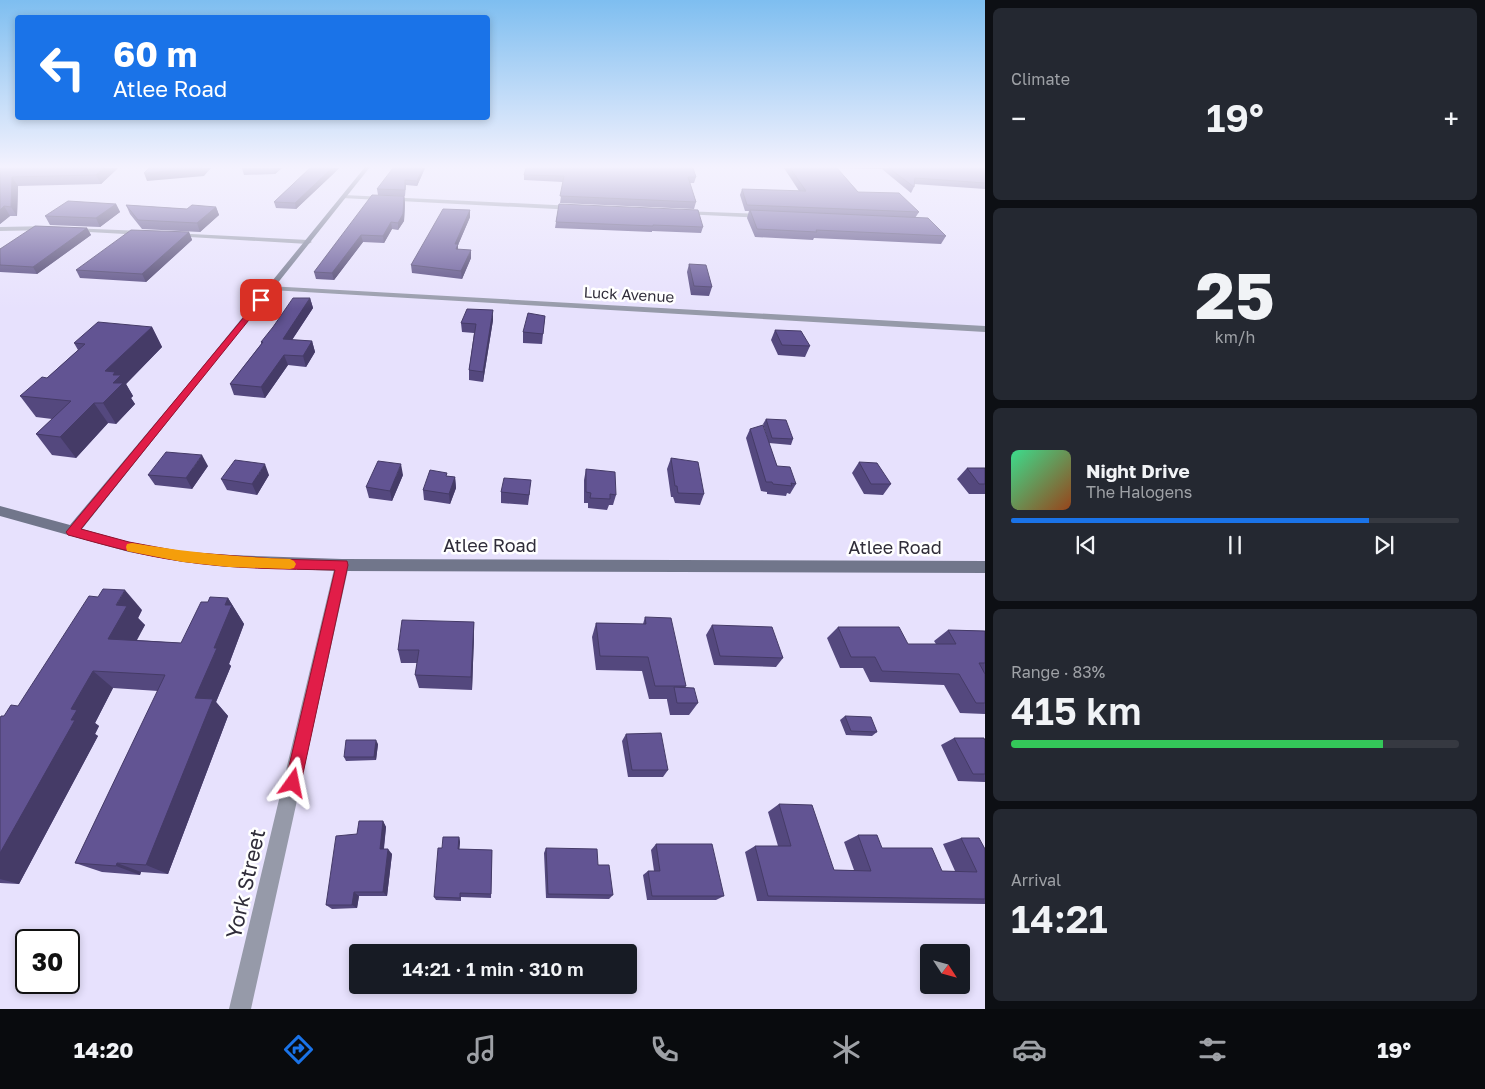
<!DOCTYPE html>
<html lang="en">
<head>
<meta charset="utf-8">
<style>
	:root { --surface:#171b24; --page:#242831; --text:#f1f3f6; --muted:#9ea1a6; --line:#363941; --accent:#1a73e8 }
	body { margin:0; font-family:"Golos Text",sans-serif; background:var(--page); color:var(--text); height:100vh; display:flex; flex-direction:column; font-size:19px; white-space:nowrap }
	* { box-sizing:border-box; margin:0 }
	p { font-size:16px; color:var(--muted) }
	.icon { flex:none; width:28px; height:28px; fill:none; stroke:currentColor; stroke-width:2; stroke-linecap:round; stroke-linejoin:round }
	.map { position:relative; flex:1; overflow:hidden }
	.side { display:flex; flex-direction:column; gap:8px; padding:8px; background:#0d0f14; width:500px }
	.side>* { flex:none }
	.guide { position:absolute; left:15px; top:15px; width:475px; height:105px; border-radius:5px; box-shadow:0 2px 8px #0003; background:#1a73e8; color:#fff; overflow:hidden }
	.needle { width:32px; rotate:126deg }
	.buttons { position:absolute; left:920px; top:944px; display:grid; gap:10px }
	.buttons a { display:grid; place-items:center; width:50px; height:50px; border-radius:5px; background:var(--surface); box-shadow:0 2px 8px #0003; font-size:25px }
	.speed { position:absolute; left:15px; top:929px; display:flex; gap:10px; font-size:25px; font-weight:700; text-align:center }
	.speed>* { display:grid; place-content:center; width:65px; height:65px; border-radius:50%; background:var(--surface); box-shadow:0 2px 8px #0003; line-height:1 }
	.speed .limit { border:2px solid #111; border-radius:8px; background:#fff; color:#111 }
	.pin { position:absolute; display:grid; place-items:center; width:42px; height:42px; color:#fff; margin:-21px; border-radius:10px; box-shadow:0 2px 8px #0006 }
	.me { position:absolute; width:55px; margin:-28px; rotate:12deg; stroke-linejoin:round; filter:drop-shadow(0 0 4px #0008) }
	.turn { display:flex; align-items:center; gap:18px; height:105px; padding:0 15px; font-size:22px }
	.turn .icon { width:65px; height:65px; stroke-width:2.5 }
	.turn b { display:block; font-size:35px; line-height:42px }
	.big { font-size:38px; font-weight:600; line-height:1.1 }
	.side .tile { flex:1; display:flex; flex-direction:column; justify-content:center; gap:8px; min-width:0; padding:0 18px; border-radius:8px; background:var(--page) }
	.side .dial { align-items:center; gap:0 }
	.dial b { font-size:65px; line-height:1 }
	.song { display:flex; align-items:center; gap:15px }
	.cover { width:60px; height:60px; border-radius:8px; background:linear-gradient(135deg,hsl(150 70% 55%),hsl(20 70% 35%)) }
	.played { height:5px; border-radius:2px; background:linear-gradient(90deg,var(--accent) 80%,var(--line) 80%) }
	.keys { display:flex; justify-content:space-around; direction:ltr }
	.heat { display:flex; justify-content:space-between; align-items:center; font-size:28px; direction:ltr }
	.charge { height:8px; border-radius:4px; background:linear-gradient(90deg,#34c759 83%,var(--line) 0) }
	.trip { position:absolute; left:349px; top:944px; width:288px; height:50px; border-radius:5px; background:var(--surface); box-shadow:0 2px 8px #0003; font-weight:600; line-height:50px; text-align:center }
	.tabs { display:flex; height:80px; justify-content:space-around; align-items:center; background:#090b0e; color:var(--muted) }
	.tabs .icon { width:35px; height:35px }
	.tabs .on { color:var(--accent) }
	.tabs b { font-size:22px; color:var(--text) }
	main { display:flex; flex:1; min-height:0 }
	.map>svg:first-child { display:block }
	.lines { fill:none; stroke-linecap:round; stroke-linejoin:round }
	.street { fill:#969aa9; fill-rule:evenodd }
	.secondary { fill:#71768b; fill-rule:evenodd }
	.wall { fill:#54487e }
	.shaded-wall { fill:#453b67 }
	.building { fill:#625493; stroke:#453b67 }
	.route { fill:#e11d48; stroke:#92132f }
	.slow { fill:#f59e0b }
	.labels { text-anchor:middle; stroke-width:5; stroke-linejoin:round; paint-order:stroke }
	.far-street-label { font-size:15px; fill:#302d3a; stroke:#fff }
	.street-label { font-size:18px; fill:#302d3a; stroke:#fff }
	.near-street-label { font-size:21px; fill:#302d3a; stroke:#fff }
</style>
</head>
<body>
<main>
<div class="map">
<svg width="985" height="1009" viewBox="0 0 985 1009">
	<rect width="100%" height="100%" fill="#e7e1fd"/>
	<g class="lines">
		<!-- street -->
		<path class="street" d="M344 195 575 206 578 208 575 210 342 198 341 197Z
			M681 211 765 214 768 216 765 218 683 214 681 213Z
			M0 227 49 226 52 228 49 230 0 231Z
			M69 228 143 231 146 233 143 235 71 231 69 230Z
			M171 233 308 240 312 242 308 244 173 236 169 234Z
			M268 286 985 326V332L271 290 267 288Z
			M342 559 347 561 349 565 251 1009H229L335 565 337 561Z"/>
		<!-- secondary -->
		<path class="secondary" d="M365 167H370L82 529 129 542 183 552 229 555 342 559 985 561V573L342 571 229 567 183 562 129 552 0 516V506L70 525 190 382Z"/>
	</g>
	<!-- wall -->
	<path class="wall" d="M0 168H118L101 184 18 186 17 216H10L0 224Z
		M242 168H282L275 174 244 175Z
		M310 168H339L332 175 296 209 276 208 274 202Z
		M425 168 417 186 406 185 405 196 378 195 377 189Z
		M784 168H985V189L914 184V187L911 193 882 169 837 168 858 192 919 212 915 218 946 236 941 244 814 238 813 240 755 237 747 218 749 211H745L740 195 742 189 799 191Z
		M524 175 696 177 694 183H690L696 202 694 209 560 203 563 182 524 180Z
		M404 196 405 203 404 221 398 230 392 229 384 243 363 242 334 280 316 279 314 272Z
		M116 204 120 212 100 227 50 225 45 216Z
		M559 204 703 227 701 233 652 231V232L555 228Z
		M126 205 187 209 216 207 219 215 200 232 142 229 130 214Z
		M470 210V217L458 245V249L471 258 462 279 412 273 411 265Z
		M87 228 91 235 37 274 0 272V249Z
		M189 232 192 240 146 282 80 278 76 270Z
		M689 264 712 287 709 296 691 295 687 272Z
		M310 298 313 308 292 340 312 341 315 352 306 367 288 365 265 398 234 395 230 384 261 344V342Z
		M545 316 542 344 523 343V332Z
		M493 320 483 382 469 380V370L474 333 462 332 461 323Z
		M152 327 162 347 126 384 133 396 131 398 135 404 116 424 108 423 76 458 52 455 36 434 52 419 36 417 20 396 47 378 78 350 74 343Z
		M775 330 810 346 805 357 778 355 771 340Z
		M766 419 793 439 791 445 769 443 777 466 796 484 790 494 787 493 786 496 767 494V492L761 491 746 438 750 429 768 440 763 424Z
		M671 458 704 494 700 505 675 503 673 497H671L667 469Z
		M859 462 891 484 883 495 864 494 852 473Z
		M208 466 192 489 155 485 148 475Z
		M967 468H985V494H969L957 479Z
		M586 469 616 495 613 505H609L607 510 588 508V503H584V480Z
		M269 475 257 495 227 490 221 479Z
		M403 475 392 501 369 498 366 487Z
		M447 476 455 477 456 488 450 504 424 500 423 490Z
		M530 491 528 505 501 503V492Z
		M228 598 244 624 229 664 231 666 216 702 228 716 168 874 141 872 140 875 102 872 75 863 158 691 113 688 95 723 99 726 95 734 98 736 19 884 0 883V718L4 716 18 706 142 610 138 618 145 625 136 640 181 643 208 602Z
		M645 617 686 686 685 688 698 703 689 715H670L667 700V699H649L642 671 596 670 592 637 596 623 643 624Z
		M474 622V636L472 690 419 688 415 675 417 663H401L398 650Z
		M712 625 783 658 776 667 714 665 706 635Z
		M838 627 908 644H936L934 641 948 630 985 631V714L960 713 944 685 870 682 863 668H840L827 638Z
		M845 716 877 732 872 736 846 735 840 720Z
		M626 734 668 770 663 777H628L622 741Z
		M954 738 985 741V782L958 781 941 745Z
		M378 744 376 760 346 761 344 757Z
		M779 804 834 870H854L844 842 858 835 882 848 942 871H955L943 844 961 838 985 849V904L757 901 745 852 755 846H778L768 812Z
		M383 821 386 827 384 849 392 854 387 896H359L357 908 332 909 326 905 357 834Z
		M459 837 460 842 459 849 492 850 491 898 461 897V901L436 900 434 897 442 848Z
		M656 844 724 896 716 900H647L643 875 648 871H654L651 850Z
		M546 848 598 865 613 895 609 899 546 898 544 853Z"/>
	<!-- shaded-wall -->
	<path class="shaded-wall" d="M104 168H118L101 184 96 175Z
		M202 168H211L204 176 147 181 144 173Z
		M273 168H282L275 174Z
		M332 168H339L332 175 296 209 295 203Z
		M423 168H425L417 186V181Z
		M12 177 18 186 17 216 11 207Z
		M404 196 405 203 404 221 398 230V223Z
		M116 204 120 212 100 227 96 218Z
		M4 206 10 216 0 224V210Z
		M216 207 219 215 200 232 197 223Z
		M470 210V217L458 245V252L456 256 455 244Z
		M391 222 392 229 384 243 383 236Z
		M87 228 91 235 37 274 33 267Z
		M189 232 192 240 146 282 142 274Z
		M361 235 363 242 334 280 332 273Z
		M471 250V258L462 279 461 271Z
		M310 298 313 308 286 349 283 339Z
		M493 310V320L483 382V372Z
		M152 327 162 347 126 384 133 396 131 398 135 404 116 424 103 403 105 371Z
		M312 341 315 352 306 367 303 356Z
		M284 355 288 365 265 398 261 387Z
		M94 403 108 423 76 458 60 437Z
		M202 455 208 466 192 489 186 478Z
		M265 464 269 475 257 495 252 484Z
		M401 464 403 475 392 501 390 491Z
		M455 477 456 488 450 504 449 494Z
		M125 590 142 610 138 618 145 625 128 657 108 639 116 605Z
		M228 598 244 624 229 664 231 666 216 702 228 716 168 874 146 865 195 698 214 648 225 605Z
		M474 622V636L472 690 471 677Z
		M93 671 113 688 95 723 99 726 95 734 98 736 19 884 0 879V853L71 720V709Z
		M376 740 378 744 376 760 374 757Z
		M383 821 386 827 383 854 380 849Z
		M459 837 460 842 459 854 458 849Z
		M388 849 392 854 387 896 383 892Z
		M117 863 141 872 140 875 116 866Z
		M354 892 359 896 357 908 352 905Z"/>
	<!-- building -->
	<path class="building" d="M0 168H104L96 175 12 177 11 207 4 206 0 210Z
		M149 168H202L144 173Z
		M310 168H332L295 203 274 202Z
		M393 168H423L417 181 405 180V190L377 189Z
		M526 168H693L696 177H688L696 202 560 196 564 176 524 175Z
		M790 168H837L858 192 899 193 919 212 747 205 742 189 806 191Z
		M889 168H985V183L915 178 914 187Z
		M372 195 404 196 403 214 398 223 391 222 383 236 361 235 332 273 314 272Z
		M68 201 116 204 96 218 45 216Z
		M559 204 698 210 703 227 653 225V226L556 222Z
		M126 205 187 209 192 205 216 207 197 223 138 220Z
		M443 209 470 210 455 244H458L456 249 471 250 461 271 411 265Z
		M750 210 928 218 946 236 816 230 817 232 757 229Z
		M35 226 87 228 33 267 0 265V249Z
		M131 230 189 232 142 274 76 270Z
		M689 264 706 265 712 287 694 286Z
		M293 298H310L283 339 312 341 303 356 284 355 261 387 230 384 263 342H261L273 327Z
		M467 309 493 310 483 372 469 370 476 324 461 323Z
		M528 313 545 316 543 334 523 332Z
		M98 322 152 327 105 371 115 372 113 375H121L113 383H123L103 403H94L60 437 36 434 71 401 20 396 42 377 47 378 85 344 74 343Z
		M775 330 801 331 810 346 782 345Z
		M766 419 786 420 793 439 772 438Z
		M763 425 777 466 790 467 796 484 791 483 792 486 773 484 772 482H766L750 429Z
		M166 452 202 455 186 478 148 475Z
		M671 458 698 462 704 494 678 493 677 486H675Z
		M235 460 265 464 252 484 221 479Z
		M378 461 401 464 390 491 366 487Z
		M859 462 877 463 891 484H871Z
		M967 468H985V484H979Z
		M586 469 615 472 616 495 610 494V499L590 498 591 493 586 492Z
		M430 470 447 473 446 476 455 477 449 494 423 490Z
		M504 478 531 480 529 495 501 492Z
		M103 589 125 590 116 605 127 606 108 639 181 643 201 602H208L210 597 228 598 225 605H232L214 648H217L195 698 213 699 146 865 117 863 116 866 75 863 165 675 93 671 71 709 77 710 71 720H75L0 853V718L1 716H4L11 705 18 706 89 596 98 597Z
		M645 617 671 618 686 686H655L648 657 600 656 596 623 646 624Z
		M402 620 474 622 471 677 415 675 419 650H398Z
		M712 625 772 627 783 658 720 656Z
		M838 627H899L908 644H956L948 630 985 631V663H979L985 674V703H976L959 674 882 671 875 657H851Z
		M674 687 694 688 698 703H677Z
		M845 716 871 717 877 732 851 731Z
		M661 733 668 770H632L626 734Z
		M954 738H984L985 741V774H973Z
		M346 740H376L374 757H344Z
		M779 804 812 805 834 870 871 871 858 835H877L882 848H932L942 871 977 872 961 838H979L985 849V899L768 896 755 846H791Z
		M359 821H383L380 849H388L383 892H354L352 905H326L336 836 357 834Z
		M443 837H459L458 849 492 850 491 894 460 893V898L434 897 438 848H442Z
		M656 844H712L724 896H652L648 871H660Z
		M546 848 597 849 598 865H609L613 895 548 894Z"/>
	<!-- sky -->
	<linearGradient id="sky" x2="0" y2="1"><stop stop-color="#7ebef0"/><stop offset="0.54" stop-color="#f4f2fe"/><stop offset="1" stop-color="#f4f2fe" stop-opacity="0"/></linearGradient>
	<rect width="985" height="309" fill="url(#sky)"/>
	<!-- route -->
	<path class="route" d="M259 299 265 300 81 529 129 542 183 552 277 559 347 561 348 565 301 783 299 789 293 792 287 789 285 783 335 570C284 569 231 569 181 561 144 556 108 546 72 536L68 535 66 532Z"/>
	<!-- slow -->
	<path class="slow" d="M132 543C185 552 236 557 290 559L294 561 296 564 294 568 290 569 229 567 183 562 127 551 126 547 127 544Z"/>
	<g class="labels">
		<!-- far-street labels -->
		<g class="far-street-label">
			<text transform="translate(629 295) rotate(3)" y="5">Luck Avenue</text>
		</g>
		<!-- street labels -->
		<g class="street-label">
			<text x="490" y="552">Atlee Road</text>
			<text x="895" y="554">Atlee Road</text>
		</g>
		<!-- near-street labels -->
		<g class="near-street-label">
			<text transform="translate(246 884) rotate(-77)" y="7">York Street</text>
		</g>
	</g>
</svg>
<div class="buttons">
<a><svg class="needle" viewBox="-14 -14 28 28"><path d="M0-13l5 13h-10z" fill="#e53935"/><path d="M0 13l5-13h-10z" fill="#9ea1a6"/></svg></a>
</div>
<div class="speed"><div class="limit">30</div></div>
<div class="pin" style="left:261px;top:300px;background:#d93025"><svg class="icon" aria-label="arrive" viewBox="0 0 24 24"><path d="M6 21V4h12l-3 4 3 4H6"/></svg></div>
<svg class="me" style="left:293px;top:783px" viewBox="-20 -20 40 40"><path d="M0-17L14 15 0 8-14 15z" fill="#e11d48" stroke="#fff" stroke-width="4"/></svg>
<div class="trip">14:21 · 1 min · 310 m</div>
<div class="guide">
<div class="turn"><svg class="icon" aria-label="left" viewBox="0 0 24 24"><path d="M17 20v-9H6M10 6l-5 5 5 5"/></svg><div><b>60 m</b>Atlee Road</div></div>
</div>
</div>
<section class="side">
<div class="tile"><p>Climate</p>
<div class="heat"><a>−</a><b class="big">19°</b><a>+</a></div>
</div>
<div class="tile dial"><b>25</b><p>km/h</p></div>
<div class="tile">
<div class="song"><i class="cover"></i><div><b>Night Drive</b><p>The Halogens</p></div></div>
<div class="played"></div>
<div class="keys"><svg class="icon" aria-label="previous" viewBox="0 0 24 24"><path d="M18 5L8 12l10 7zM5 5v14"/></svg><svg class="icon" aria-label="pause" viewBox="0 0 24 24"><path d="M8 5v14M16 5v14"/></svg><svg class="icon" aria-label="next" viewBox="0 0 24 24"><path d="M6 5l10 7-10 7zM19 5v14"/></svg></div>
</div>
<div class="tile"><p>Range · 83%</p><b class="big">415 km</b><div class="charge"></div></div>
<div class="tile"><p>Arrival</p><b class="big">14:21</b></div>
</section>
</main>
<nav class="tabs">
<b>14:20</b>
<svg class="icon on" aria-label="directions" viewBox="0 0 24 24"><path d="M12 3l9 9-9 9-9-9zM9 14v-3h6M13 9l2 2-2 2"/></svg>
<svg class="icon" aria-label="music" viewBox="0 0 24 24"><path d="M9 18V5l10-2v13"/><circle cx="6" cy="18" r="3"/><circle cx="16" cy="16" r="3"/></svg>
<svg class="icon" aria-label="phone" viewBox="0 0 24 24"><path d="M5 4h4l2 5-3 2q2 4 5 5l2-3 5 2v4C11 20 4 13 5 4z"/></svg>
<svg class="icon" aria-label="climate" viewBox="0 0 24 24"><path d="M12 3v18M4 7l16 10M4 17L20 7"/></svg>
<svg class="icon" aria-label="car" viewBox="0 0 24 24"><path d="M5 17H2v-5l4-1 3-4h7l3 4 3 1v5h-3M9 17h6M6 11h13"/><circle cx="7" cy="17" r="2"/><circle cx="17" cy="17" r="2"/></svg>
<svg class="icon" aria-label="filters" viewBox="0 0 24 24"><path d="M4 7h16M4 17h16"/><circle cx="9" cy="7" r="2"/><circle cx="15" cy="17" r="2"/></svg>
<b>19°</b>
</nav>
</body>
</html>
